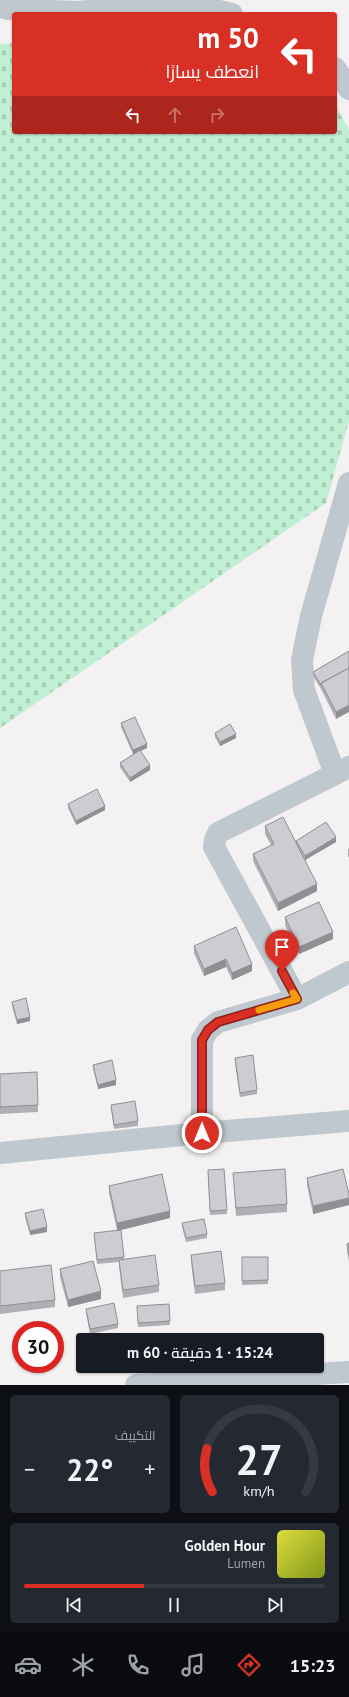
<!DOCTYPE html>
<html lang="ar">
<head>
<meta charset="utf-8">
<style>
	:root { --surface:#171b24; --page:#242831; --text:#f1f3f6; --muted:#9ea1a6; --line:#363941; --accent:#d93025 }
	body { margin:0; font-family:"PT Sans",Cairo,sans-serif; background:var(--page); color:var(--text); direction:rtl; height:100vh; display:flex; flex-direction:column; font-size:15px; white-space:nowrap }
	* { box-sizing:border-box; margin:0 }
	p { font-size:13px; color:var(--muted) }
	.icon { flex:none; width:22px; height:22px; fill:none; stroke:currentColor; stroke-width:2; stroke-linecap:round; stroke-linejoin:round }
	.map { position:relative; height:1385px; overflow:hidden; direction:ltr }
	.details { display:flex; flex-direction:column; gap:10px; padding:10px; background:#0d0f14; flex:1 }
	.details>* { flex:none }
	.top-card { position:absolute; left:12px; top:12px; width:325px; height:122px; border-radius:4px; box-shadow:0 1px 3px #0004; direction:rtl; background:#d93025; color:#fff; overflow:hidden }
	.speed { position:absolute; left:12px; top:1321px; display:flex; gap:8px; font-size:20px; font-weight:700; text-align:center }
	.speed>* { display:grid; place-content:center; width:52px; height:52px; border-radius:50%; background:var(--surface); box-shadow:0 1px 3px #0004; line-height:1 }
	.speed .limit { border:6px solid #d22; background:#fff; color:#111 }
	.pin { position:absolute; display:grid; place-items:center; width:34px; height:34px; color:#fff; margin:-41px -17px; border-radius:50% 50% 50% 0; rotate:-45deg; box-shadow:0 0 4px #0007 }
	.pin .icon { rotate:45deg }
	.me { position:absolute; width:44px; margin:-22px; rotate:0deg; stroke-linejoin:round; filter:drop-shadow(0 0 3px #0008) }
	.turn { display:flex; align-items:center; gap:14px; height:84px; padding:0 12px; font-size:18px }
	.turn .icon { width:52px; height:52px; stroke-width:2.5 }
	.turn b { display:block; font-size:28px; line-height:34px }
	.lanes { display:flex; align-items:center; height:38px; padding:0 12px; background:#0003; justify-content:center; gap:20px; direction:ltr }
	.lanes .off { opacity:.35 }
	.big { font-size:30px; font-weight:600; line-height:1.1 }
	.details .card { flex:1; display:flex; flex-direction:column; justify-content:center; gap:6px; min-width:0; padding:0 14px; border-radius:6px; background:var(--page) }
	.details .dial { align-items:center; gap:0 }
	.dial svg { height:104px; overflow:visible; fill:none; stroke:var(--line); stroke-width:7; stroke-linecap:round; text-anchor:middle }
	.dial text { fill:var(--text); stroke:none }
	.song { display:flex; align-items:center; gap:12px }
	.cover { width:48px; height:48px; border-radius:6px; background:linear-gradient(135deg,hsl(60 70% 55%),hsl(70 70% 35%)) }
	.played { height:4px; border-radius:2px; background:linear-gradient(90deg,var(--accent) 40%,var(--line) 40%) }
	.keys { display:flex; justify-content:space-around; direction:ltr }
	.heat { display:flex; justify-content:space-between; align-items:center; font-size:22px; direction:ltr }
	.details .tiles { flex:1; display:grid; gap:10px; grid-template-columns:1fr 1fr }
	.card:last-child { grid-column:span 2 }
	.trip { position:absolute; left:76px; top:1333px; width:248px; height:40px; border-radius:4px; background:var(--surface); box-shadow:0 1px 3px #0004; font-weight:600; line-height:40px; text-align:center; direction:rtl }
	.tab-bar { display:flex; height:64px; justify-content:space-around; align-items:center; background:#090b0e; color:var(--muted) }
	.tab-bar .icon { width:28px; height:28px }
	.tab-bar .current { color:var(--accent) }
	.tab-bar b { font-size:18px; color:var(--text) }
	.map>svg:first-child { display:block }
	.cemetery { fill:url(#cemetery-stones) }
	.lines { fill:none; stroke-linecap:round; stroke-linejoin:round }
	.street { stroke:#bfc8cf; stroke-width:22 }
	.wall { fill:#afb0b5 }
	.shaded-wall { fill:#8e9094 }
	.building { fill:#cbcdd3; stroke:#8e9094 }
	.route-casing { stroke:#8d1f18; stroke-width:10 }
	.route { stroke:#d93025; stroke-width:7 }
	.slow { stroke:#f59e0b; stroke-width:7 }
</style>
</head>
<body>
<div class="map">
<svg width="349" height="1385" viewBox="0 0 349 1385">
	<defs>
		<pattern id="cemetery-stones" width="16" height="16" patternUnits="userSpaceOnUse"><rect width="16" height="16" fill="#c1efd3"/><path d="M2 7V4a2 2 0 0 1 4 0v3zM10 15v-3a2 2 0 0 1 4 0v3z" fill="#a7cfb8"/></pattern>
	</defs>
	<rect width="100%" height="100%" fill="#f3f1f1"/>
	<!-- cemetery -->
	<path class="cemetery" d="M14 43V132H335V104L349 130V421L326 503 0 728V44Z"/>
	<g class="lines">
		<!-- street -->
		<path class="street" d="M0 6 7 9 77 12 186 3 232 14
			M335 68 349 89
			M335 774 304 690 302 660 311 616 349 483
			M297 999 214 847 215 840 218 833 349 767
			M202 1133V1040L208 1030 218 1022 297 999 349 972
			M0 1153 202 1133 349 1121
			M136 1385 349 1372"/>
	</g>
	<!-- wall -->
	<path class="wall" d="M349 651 336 719 321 689 313 676V672Z
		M121 723 147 748 141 751 150 770 130 782 120 767V763L136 753 133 754 121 727Z
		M215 733 236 738 220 746 215 737Z
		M68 804 105 810 76 825 68 808Z
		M265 826 296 841 336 842 305 860 304 857 317 891 278 911 253 861V854L271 845 265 834Z
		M349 848V858L348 856V849Z
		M285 917 333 939 299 954 285 925Z
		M194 946 252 971 232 980 226 967 204 976 194 953Z
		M12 1002 30 1021 17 1024 12 1006Z
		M235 1058 257 1090V1094L240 1097 235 1062Z
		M93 1065 116 1085 98 1089 93 1069Z
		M0 1074 38 1105V1112L0 1114Z
		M111 1105 138 1121V1126L114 1129 111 1109Z
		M233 1173 287 1204V1212L236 1216Z
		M208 1174 227 1210V1214L210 1215Z
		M307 1178 349 1194V1205L313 1214 307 1185Z
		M109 1186 170 1218 118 1230H121L124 1259 159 1285V1292L123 1298 119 1267V1262L97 1264 94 1233 117 1230 109 1193Z
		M25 1213 47 1232 30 1235 25 1217Z
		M182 1223 207 1234V1238L186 1242 182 1227Z
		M349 1243V1262L347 1251V1244Z
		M191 1255 225 1283V1290L195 1294 191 1262Z
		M242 1257H268V1284L242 1285Z
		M60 1269 101 1299 68 1307 60 1277Z
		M0 1271 55 1300V1307L0 1314Z
		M169 1304 170 1325 138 1327 137 1310Z
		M86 1309 118 1324V1328L90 1334 86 1313Z"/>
	<!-- shaded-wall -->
	<path class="shaded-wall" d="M349 705V712L336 719V712Z
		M236 734V738L220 746V742Z
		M147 744V748L133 754V750Z
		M150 765V770L130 782V778Z
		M105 806V810L76 825V821Z
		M336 837V842L305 860V856Z
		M317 884V891L278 911V903Z
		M333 932V939L299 954V947Z
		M226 959V967L204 976V969Z
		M252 964V971L232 980V973Z
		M30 1017V1021L17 1024V1020Z
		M116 1080V1085L98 1089V1085Z
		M349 1198V1205L313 1214V1206Z
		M170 1211V1218L117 1231V1223Z
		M47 1227V1232L30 1235V1231Z
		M101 1291V1299L68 1307V1300Z"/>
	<!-- building -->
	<path class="building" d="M349 651V668L321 683V685L313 672Z
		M349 668V705L336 712 321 683Z
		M135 717 147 744 133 750 121 723Z
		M230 724 236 734 220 742 215 733Z
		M140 750 150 765 130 778 120 763Z
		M97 789 105 806 76 821 68 804Z
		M283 817 317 884 278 903 253 854 274 844 265 826Z
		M326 822 336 837 305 856 296 841Z
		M319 902 333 932 299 947 285 917Z
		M236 927 252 964 232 973 226 959 204 969 194 946Z
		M26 998 30 1017 17 1020 12 1002Z
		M253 1055 257 1090 240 1093 235 1058Z
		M112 1060 116 1080 98 1085 93 1065Z
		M37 1072 38 1105 0 1107V1074Z
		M135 1101 138 1121 114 1125 111 1105Z
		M224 1169 227 1210 210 1211 208 1170Z
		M285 1169 287 1204 236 1208 233 1173Z
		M343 1169 349 1194V1198L313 1206 307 1178Z
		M162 1174 170 1211 117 1223 109 1186Z
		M43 1209 47 1227 30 1231 25 1213Z
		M204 1219 207 1234 186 1238 182 1223Z
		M121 1230 124 1257 97 1260 94 1233Z
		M349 1243V1255L347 1244Z
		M221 1251 225 1283 195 1286 191 1255Z
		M155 1255 159 1285 123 1290 119 1260Z
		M242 1257H268V1280L242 1281Z
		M93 1261 101 1291 68 1300 60 1269Z
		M51 1265 55 1300 0 1306V1271Z
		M114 1303 118 1324 90 1329 86 1309Z
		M169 1304 170 1321 138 1323 137 1306Z"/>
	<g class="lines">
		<defs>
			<path id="route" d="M202 1133V1040L208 1030 218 1022 297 999 282 971"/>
		</defs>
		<!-- route casing -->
		<use href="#route" class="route-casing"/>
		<!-- route -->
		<use href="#route" class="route"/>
		<!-- slow -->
		<path class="slow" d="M259 1010 297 999 293 993"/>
	</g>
</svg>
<div class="speed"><div class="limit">30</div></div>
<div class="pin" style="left:282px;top:971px;background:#d93025"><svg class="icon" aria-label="arrive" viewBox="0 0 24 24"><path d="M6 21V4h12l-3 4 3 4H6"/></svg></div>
<svg class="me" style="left:202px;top:1133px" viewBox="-20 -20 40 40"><circle r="17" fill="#d93025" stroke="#fff" stroke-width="3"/><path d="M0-11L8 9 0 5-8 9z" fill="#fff"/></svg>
<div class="trip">15:24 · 1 دقيقة · 60 m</div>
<div class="top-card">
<div class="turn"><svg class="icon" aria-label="left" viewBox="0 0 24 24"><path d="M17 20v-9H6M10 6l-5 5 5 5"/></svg><div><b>50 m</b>انعطف يسارًا</div></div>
<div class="lanes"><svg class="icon" aria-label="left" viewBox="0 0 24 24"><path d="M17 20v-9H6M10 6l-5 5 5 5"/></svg><svg class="icon off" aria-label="ahead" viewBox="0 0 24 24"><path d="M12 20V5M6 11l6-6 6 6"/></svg><svg class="icon off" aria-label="right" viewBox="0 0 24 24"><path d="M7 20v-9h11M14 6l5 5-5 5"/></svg></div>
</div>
</div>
<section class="details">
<div class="tiles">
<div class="card dial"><svg viewBox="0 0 100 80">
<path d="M14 69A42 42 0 1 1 86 69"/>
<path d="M14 69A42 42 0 0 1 10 36" stroke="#d93025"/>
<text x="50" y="56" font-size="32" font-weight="700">27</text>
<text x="50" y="72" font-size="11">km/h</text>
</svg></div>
<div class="card"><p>التكييف</p>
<div class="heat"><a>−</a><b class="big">22°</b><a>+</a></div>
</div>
<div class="card">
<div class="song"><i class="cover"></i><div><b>Golden Hour</b><p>Lumen</p></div></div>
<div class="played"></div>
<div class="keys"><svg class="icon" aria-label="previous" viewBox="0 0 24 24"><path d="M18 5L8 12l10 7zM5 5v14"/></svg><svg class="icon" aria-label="pause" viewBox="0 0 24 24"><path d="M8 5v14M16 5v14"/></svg><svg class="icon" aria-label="next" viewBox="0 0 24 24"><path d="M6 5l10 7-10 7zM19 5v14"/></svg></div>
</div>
</div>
</section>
<nav class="tab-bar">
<b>15:23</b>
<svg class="icon current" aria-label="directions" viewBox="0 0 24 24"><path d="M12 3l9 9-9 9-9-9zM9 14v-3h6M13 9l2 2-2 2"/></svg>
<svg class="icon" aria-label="music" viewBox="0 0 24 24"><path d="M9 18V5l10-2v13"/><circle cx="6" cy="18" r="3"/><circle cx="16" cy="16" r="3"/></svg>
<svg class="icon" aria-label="phone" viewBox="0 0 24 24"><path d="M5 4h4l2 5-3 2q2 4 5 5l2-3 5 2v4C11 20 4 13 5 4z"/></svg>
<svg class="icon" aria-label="climate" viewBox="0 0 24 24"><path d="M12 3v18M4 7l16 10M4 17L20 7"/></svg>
<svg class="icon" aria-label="car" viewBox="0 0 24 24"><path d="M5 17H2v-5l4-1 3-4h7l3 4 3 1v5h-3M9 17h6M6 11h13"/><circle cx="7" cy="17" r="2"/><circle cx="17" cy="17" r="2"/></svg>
</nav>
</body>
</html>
